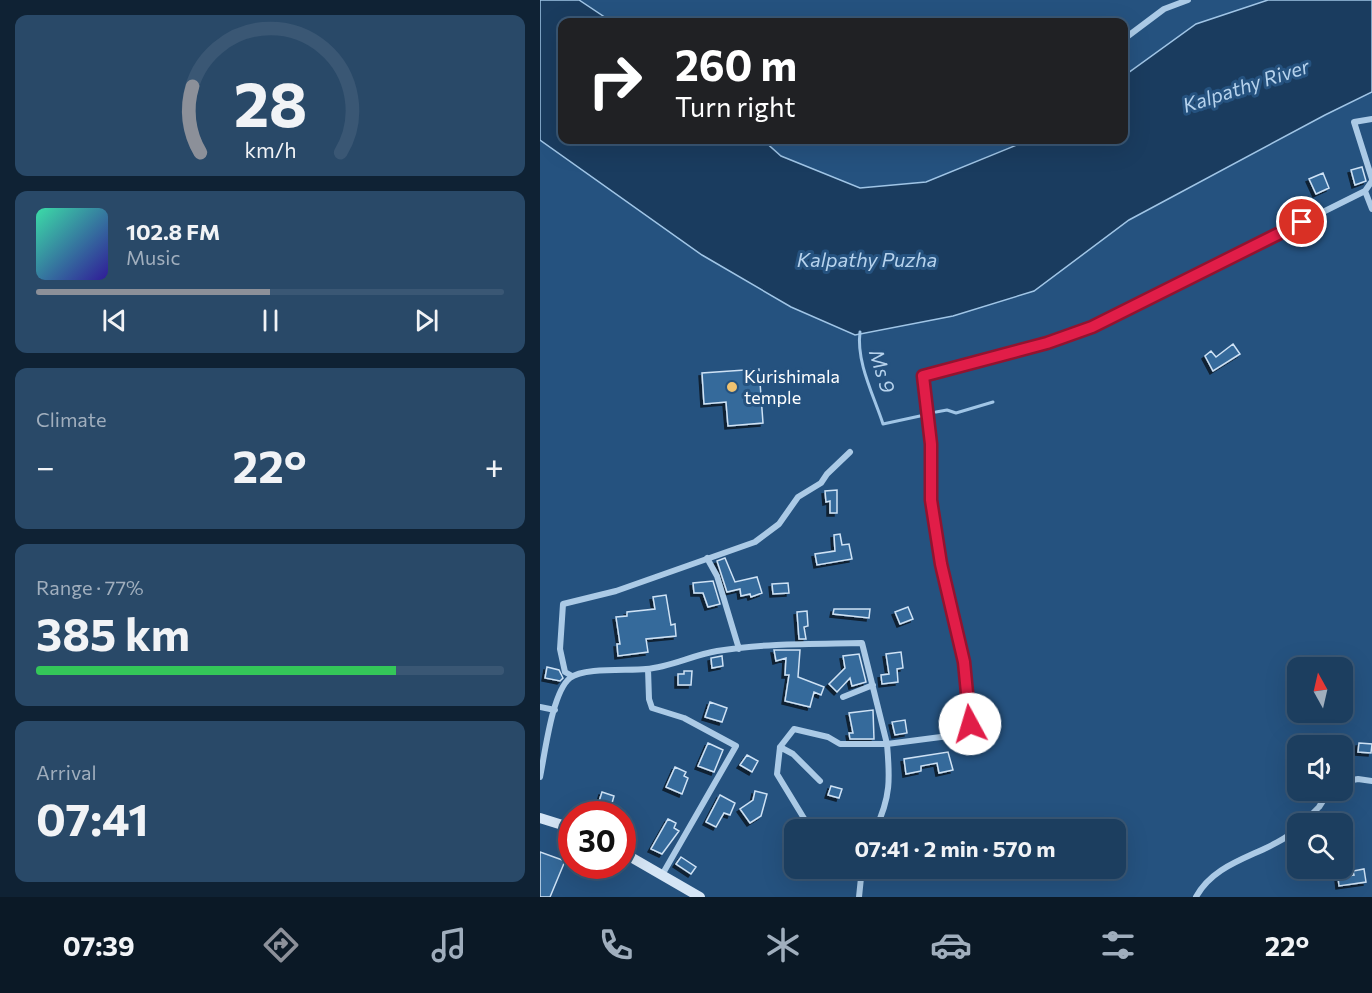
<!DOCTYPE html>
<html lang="en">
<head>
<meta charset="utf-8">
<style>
	:root { --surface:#1c3e5f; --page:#294968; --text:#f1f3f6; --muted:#a0aebd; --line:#3a5774; --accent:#8c9099 }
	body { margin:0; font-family:Commissioner,sans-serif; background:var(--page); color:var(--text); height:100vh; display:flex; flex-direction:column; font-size:22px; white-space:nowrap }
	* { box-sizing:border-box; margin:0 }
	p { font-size:20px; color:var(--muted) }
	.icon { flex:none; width:33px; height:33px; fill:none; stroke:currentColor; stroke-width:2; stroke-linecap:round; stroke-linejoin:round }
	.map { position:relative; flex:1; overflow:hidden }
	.panel { display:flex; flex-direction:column; gap:15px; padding:15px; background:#0f2234; width:540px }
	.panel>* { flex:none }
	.guide { position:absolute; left:18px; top:18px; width:570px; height:126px; border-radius:12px; box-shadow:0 6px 24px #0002,0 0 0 2px var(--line); background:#202124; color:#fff; overflow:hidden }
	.needle { width:39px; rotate:352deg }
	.tools { position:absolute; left:747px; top:657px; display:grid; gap:12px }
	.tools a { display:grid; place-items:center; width:66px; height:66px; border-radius:12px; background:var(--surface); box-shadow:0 6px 24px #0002,0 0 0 2px var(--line); font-size:30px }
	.speed { position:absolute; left:18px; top:801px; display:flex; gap:12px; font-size:30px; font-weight:700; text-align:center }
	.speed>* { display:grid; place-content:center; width:78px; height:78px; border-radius:50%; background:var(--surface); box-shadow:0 6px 24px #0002,0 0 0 2px var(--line); line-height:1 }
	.speed .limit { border:9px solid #d22; background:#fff; color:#111 }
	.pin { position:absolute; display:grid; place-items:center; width:51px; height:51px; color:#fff; margin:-26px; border:3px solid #fff; border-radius:50%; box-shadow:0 2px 6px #0007 }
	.me { position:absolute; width:66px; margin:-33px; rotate:354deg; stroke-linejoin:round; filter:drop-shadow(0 0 4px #0008) }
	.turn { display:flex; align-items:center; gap:21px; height:126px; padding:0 18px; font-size:27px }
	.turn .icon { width:78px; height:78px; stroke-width:2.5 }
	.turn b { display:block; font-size:42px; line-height:51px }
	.big { font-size:45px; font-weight:700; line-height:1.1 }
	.panel .widget { flex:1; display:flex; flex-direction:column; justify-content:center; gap:9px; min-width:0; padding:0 21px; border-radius:12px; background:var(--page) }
	.panel .dial { align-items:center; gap:0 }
	.dial svg { height:156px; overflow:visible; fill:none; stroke:var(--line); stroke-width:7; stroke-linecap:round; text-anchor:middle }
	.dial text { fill:var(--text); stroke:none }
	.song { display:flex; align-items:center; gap:18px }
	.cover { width:72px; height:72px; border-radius:9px; background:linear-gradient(135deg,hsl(160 70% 55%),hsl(250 70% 35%)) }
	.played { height:6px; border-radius:3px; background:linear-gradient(90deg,var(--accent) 50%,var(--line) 50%) }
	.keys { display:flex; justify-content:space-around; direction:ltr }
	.heat { display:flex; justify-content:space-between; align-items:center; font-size:33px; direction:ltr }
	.charge { height:9px; border-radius:4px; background:linear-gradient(90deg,#34c759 77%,var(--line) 0) }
	.trip { position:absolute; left:244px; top:819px; width:342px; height:60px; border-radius:12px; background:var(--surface); box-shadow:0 6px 24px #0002,0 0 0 2px var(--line); font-weight:700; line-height:60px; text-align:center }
	.tabs { display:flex; height:96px; justify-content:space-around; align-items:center; background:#0b1926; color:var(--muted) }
	.tabs .icon { width:42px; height:42px }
	.tabs .current { color:var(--accent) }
	.tabs b { font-size:27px; color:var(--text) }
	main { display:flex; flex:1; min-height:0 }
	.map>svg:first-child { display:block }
	.water { fill:#1a3c5f; stroke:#a0c5e6; stroke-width:1.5 }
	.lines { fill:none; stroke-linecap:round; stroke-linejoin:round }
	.stream { stroke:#a0c5e6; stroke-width:3 }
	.building { fill:#366a9b; stroke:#cee2f5; stroke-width:1.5; filter:url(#shadow) }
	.street { stroke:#abcae6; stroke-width:6 }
	.secondary { stroke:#d5e5f5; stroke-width:10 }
	.route-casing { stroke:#92132f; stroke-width:15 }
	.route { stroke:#e11d48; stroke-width:10 }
	.poi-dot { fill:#efc270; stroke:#25527f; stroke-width:2 }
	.labels { text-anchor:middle; stroke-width:6; stroke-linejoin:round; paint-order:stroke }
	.poi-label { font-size:18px; fill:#fff; stroke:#25527f; text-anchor:start }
	.water-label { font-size:20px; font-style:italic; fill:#b7d3ed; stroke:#25527f }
</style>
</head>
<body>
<main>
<section class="panel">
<div class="widget dial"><svg viewBox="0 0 100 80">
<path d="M14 69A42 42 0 1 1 86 69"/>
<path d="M14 69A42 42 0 0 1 10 35" stroke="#8c9099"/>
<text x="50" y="56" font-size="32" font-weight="700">28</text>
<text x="50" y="72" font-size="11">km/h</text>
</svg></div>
<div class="widget">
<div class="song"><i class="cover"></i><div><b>102.8 FM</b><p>Music</p></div></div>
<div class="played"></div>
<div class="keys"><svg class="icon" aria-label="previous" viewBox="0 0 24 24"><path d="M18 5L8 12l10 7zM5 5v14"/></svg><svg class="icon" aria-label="pause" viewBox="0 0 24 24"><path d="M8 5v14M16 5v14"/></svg><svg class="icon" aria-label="next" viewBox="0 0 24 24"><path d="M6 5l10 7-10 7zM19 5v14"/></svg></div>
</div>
<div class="widget"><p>Climate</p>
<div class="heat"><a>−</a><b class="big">22°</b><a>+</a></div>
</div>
<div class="widget"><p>Range · 77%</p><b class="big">385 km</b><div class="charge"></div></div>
<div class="widget"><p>Arrival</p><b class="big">07:41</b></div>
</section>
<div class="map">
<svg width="832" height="897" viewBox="0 0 832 897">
	<defs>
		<filter id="shadow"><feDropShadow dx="-3" dy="3" stdDeviation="0" flood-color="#0009"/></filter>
	</defs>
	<rect width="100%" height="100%" fill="#25527f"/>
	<!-- water -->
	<path class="water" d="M0 0H39L72 22H22V140H223L241 156 320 188 386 182 489 140H584V76L656 24 728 0H832V92L785 115 589 220 494 291 413 316 315 335 251 307 162 255 0 140Z"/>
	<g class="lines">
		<!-- stream -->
		<path class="stream" d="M320 332C316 362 334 396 343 424L380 416
			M396 412 407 410 416 413 453 402"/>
	</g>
	<!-- building -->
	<path class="building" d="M822 167 826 181 815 185 811 170Z
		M783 173 789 188 776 194 769 179Z
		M693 344 700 354 673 371 665 356 671 351 676 357Z
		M219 369 223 423 188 426 186 402 164 404 162 373Z
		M297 490V513H290V501L286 502 285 491Z
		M300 534 302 545 309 544 312 559 277 565 275 554 295 551 294 535Z
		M185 558 195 582 217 577 222 593 211 597 210 594 201 596 200 589 187 592 177 561Z
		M173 581 180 604 168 607 163 593H154L153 583Z
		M248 583 249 593 233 594 232 584Z
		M126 595 131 625 135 624 136 636 106 639 108 652 78 656 77 644H80L76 617 87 616V612L115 609 113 597Z
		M368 607 373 619 360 624 355 612Z
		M294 609H330L329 618 293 614Z
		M267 611 268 626 264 627 266 639H259L257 612Z
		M234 650H260L258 677 284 687 281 695 274 692 270 707 245 701 249 675H245L246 658 236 661Z
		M361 652 363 668 357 669 358 682 342 684 341 675 349 674 346 654Z
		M319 654 326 682 312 686 310 678 297 692 289 684 305 668 303 656Z
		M182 656 183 666 172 668 171 658Z
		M7 667 19 670 23 678 20 681 5 678Z
		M144 671H152L151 685H138V674H144Z
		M170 702 187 708 182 722 165 717Z
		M423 707 425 723 414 726 412 708Z
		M333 710 334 739H310L309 733H313L309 713Z
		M365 720 367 733 355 735 352 722Z
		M168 743 183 750 174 772 158 766Z
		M819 743 832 744 831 753 818 752Z
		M408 752 413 770 399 773 397 763 381 766V771L366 774 364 759Z
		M207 755 218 761 212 772 200 765Z
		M135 767 146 772 144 776 148 778 142 794 126 787Z
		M291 786 302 789 299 798 288 795Z
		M215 791 227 794 221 816 210 823 200 809 213 800Z
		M62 792 74 796 69 814H55Z
		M180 795 195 803 190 815 184 813 176 827 166 822Z
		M128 819 136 823 134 828 139 831 122 854 111 849Z
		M0 852 25 861 10 897H0Z
		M141 857 156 867 151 874 136 864Z
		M824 869 826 882 799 886 798 877 814 875 813 871Z"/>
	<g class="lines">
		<!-- street -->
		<path class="street" d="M584 39 624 9 648 0
			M832 119 814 122 832 179
			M825 191 832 209
			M167 558 177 576 199 649
			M108 669 109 699 112 708 144 718 196 746 122 875
			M32 676 25 672 20 649 23 604 76 591 215 542 239 524 258 497 281 483 287 474 310 452
			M303 697 333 685
			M0 707 15 710
			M240 747 254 729 288 737 300 744H347C350 778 351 797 335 830
			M0 777C5 754 12 692 30 678 44 667 88 671 106 669 130 667 153 655 177 651 225 643 274 644 322 643L347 744 424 734 430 724 424 662 401 564 391 500V443L383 376 507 343 552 327 825 191 832 181
			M802 782 818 779 832 781
			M265 820 237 774 240 747 253 754 280 781
			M762 824 779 807 790 790
			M319 897 322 868
			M656 897C677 858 727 856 758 828"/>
		<!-- secondary -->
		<path class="secondary" d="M0 818 32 828
			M82 852 160 897"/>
	</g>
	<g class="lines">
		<defs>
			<path id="route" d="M430 724 424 662 401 564 391 500V444L383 376 507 343 552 327 762 222"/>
		</defs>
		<!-- route casing -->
		<use href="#route" class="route-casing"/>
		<!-- route -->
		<use href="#route" class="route"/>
	</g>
	<!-- markers -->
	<circle class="poi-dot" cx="192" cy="387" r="6"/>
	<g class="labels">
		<!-- poi labels -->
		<g class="poi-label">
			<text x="204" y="383">Kurishimala<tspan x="204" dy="21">temple</tspan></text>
		</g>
		<!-- water labels -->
		<g class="water-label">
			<text transform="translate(706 86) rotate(-18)" y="7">Kalpathy River</text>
			<text x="327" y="267">Kalpathy Puzha</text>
			<text transform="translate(342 371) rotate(73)" y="7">Ms 9</text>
		</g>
	</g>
</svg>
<div class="tools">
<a><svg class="needle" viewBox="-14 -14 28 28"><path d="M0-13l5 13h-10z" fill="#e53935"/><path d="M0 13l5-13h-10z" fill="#a0aebd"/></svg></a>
<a><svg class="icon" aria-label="sound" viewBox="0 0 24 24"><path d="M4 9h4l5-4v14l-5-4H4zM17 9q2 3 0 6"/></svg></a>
<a><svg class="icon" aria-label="search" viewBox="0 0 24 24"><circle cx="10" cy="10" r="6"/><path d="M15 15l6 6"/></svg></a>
</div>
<div class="speed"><div class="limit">30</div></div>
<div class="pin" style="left:762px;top:222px;background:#d93025"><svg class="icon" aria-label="arrive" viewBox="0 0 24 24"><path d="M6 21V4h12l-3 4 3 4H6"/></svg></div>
<svg class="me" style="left:430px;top:724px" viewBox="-20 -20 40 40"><circle r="19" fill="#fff"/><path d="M0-13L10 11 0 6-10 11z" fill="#e11d48"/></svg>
<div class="trip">07:41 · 2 min · 570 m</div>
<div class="guide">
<div class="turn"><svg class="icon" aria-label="right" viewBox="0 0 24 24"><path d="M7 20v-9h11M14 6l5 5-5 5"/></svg><div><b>260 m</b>Turn right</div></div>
</div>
</div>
</main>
<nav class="tabs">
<b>07:39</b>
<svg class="icon current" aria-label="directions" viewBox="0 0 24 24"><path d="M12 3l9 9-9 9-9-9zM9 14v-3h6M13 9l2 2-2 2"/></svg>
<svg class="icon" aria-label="music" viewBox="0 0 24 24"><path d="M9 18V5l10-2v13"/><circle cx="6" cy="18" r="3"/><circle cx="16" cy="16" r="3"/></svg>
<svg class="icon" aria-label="phone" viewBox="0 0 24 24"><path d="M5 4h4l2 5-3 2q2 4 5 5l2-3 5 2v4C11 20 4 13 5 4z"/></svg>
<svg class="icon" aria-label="climate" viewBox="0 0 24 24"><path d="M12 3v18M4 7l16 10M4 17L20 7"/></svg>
<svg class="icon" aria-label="car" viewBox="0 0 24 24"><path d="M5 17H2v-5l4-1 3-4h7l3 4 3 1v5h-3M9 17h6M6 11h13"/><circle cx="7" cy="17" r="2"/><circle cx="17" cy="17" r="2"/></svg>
<svg class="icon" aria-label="filters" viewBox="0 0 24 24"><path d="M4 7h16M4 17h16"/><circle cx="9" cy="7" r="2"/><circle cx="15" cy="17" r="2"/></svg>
<b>22°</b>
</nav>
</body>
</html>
